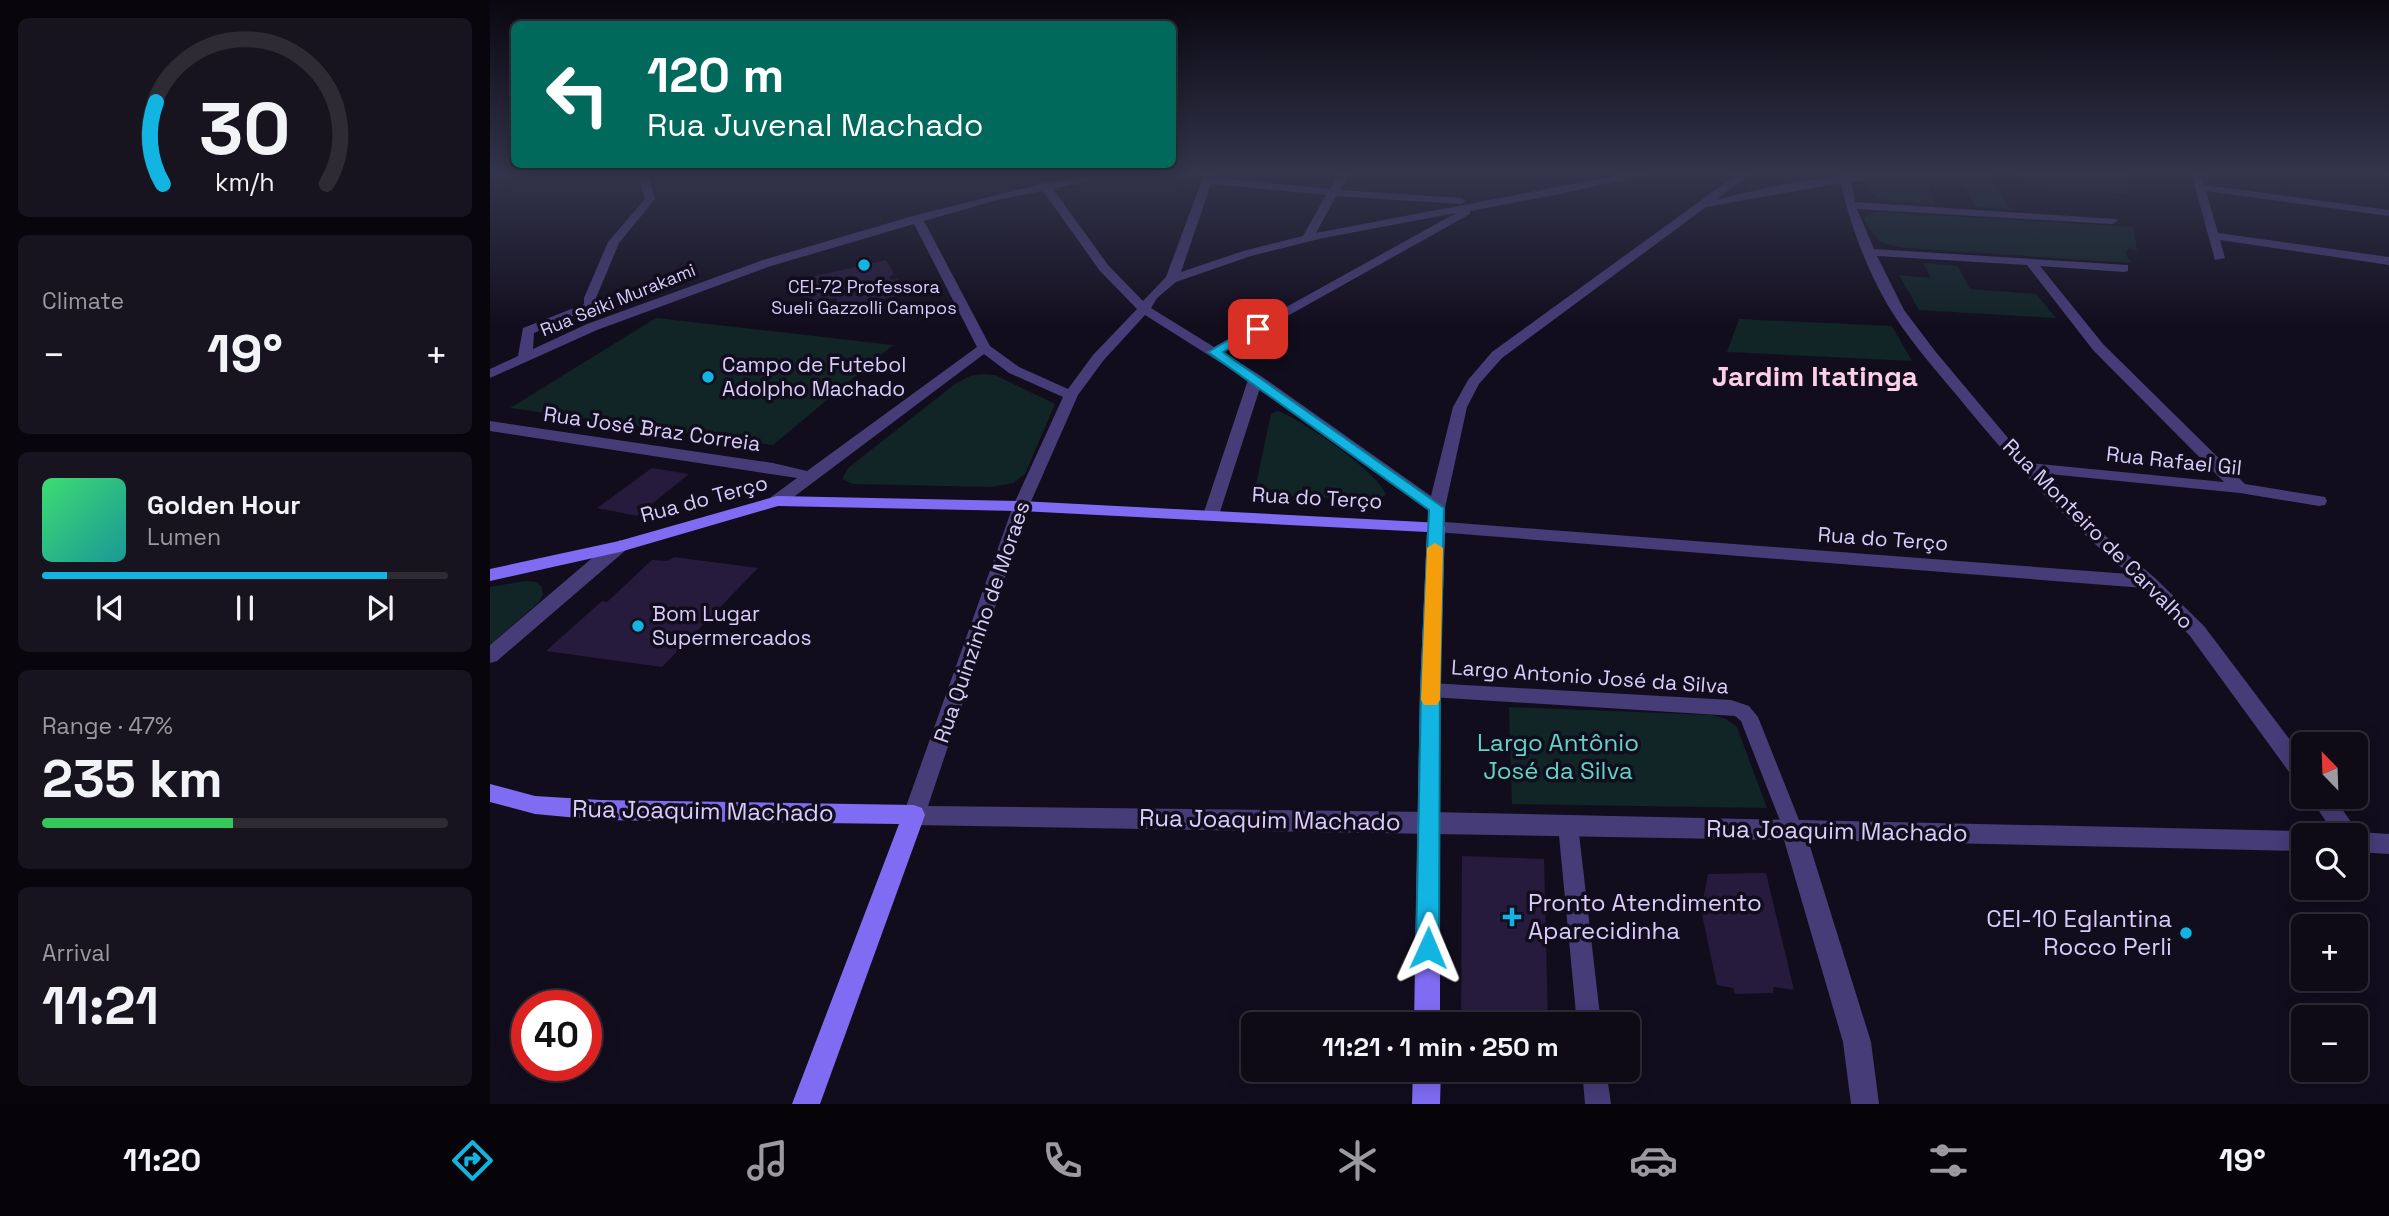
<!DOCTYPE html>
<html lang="en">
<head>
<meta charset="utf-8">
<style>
	:root { --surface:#0e0a16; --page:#17131f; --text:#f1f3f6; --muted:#9b9aa1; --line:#2e2b35; --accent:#12b4e2 }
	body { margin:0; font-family:"Space Grotesk",sans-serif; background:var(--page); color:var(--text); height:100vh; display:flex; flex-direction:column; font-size:26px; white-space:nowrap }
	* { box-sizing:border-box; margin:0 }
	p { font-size:23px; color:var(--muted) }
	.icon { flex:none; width:38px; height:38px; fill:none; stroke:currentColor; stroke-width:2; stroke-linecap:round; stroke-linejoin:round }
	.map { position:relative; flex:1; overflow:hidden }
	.sheet { display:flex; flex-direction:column; gap:18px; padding:18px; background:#08060c; width:490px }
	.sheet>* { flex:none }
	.banner { position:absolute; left:21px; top:21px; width:665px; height:147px; border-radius:10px; box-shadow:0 4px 18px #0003,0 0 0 2px var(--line); background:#00695c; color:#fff; overflow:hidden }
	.needle { width:46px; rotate:337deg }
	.buttons { position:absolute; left:1801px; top:732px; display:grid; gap:14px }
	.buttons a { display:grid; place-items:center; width:77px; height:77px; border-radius:10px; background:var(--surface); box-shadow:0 4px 18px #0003,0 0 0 2px var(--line); font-size:35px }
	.speed { position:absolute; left:21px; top:990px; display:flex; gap:14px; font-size:35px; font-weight:700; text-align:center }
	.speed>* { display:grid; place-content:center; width:91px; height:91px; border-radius:50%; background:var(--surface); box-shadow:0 4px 18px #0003,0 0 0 2px var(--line); line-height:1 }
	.speed .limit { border:10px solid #d22; background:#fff; color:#111 }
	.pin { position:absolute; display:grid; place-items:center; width:60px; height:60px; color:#fff; margin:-30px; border-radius:14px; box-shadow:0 4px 10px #0006 }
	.me { position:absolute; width:77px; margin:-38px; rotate:1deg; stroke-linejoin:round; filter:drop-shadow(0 0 5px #0008) }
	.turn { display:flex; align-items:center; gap:24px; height:147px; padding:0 21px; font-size:32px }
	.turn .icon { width:91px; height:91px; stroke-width:2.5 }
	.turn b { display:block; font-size:49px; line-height:60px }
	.big { font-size:52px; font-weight:700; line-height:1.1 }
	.sheet .tile { flex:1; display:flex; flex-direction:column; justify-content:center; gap:10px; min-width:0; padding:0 24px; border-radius:10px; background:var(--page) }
	.sheet .dial { align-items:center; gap:0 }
	.dial svg { height:182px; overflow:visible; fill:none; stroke:var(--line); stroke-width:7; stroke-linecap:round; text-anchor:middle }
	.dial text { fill:var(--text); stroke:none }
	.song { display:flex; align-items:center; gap:21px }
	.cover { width:84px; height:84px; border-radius:10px; background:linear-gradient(135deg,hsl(140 70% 55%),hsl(180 70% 35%)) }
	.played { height:7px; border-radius:4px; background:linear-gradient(90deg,var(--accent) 85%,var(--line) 85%) }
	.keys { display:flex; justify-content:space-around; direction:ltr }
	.heat { display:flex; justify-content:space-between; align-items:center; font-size:38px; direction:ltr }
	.charge { height:10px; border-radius:5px; background:linear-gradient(90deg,#34c759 47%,var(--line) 0) }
	.trip { position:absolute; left:751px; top:1012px; width:399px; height:70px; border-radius:10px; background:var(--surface); box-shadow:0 4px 18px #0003,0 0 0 2px var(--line); font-weight:700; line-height:70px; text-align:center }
	.tabs { display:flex; height:112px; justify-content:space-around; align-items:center; background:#060409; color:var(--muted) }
	.tabs .icon { width:49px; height:49px }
	.tabs .active { color:var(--accent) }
	.tabs b { font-size:32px; color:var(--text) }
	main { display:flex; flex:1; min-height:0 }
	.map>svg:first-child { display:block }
	.green { fill:#112426 }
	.building { fill:#261b3c }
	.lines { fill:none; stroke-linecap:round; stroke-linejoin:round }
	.lane { fill:#463c78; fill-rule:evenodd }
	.street { fill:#463c78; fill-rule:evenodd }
	.secondary { fill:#806cf3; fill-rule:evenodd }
	.route { fill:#12b4e2; stroke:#0c7593; stroke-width:2 }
	.slow { fill:#f59e0b }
	.poi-dot { fill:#12b4e2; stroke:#120d1d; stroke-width:2.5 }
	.labels { text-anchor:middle; stroke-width:7; stroke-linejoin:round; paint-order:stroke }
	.far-poi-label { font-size:18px; fill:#d8cdfb; stroke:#120d1d }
	.far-street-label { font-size:18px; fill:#d8cdfb; stroke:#120d1d }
	.poi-label { font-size:21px; fill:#d8cdfb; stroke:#120d1d; text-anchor:start }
	.street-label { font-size:21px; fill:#d8cdfb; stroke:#120d1d }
	.near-park-label { font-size:24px; fill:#60d4c6; stroke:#120d1d }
	.near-street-label { font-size:24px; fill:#d8cdfb; stroke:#120d1d }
	.near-poi-label { font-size:24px; fill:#d8cdfb; stroke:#120d1d; text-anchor:start }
	.district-label { font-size:28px; font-weight:bold; fill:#fbcfe6; stroke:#120d1d }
</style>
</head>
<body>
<main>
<section class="sheet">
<div class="tile dial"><svg viewBox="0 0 100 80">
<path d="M14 69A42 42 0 1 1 86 69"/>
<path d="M14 69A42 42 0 0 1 11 33" stroke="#12b4e2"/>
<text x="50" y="56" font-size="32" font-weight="700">30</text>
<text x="50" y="72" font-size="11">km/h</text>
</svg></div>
<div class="tile"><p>Climate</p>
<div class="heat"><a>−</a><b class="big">19°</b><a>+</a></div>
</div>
<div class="tile">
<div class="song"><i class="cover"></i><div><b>Golden Hour</b><p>Lumen</p></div></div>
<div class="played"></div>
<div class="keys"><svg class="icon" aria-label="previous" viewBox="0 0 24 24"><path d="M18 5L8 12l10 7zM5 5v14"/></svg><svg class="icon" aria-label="pause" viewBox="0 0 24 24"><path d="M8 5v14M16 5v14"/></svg><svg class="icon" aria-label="next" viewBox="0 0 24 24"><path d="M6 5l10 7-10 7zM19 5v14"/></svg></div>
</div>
<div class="tile"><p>Range · 47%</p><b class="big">235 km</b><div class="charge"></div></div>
<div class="tile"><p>Arrival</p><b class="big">11:21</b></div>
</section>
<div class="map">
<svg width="1899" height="1104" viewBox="0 0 1899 1104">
	<rect width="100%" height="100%" fill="#120d1d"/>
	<!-- green -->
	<path class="green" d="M1418 172H1497L1521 210 1485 207 1475 188 1439 186 1445 205 1388 199 1375 186 1379 179Z
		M1530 172H1637L1640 194 1541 188Z
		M1391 212 1644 227 1647 252 1639 248 1635 252 1641 263 1416 248C1390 244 1387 242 1374 219L1377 214Z
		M1433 263 1468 266 1480 289 1546 294 1566 318 1429 310 1409 275 1441 278Z
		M166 318 403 345 283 445 20 408Z
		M1249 319 1402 326 1422 361 1237 352Z
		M492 374 505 375 565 404 535 474 523 483 502 487 363 484 352 479 358 468 465 384 480 376Z
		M788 411C809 418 891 474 896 495L885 500 775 495 765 489 781 414Z
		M35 581 46 582 52 587 53 594 49 602 0 645V587Z
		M1019 707 1222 715 1236 719 1247 727 1277 808 1022 804Z"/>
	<!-- building -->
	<path class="building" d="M396 260 404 274 399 277 401 280 408 279 412 295 350 308 346 298 314 304 312 279Z
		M162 468 199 474 147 516 107 508Z
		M184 557 268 568 172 667 56 651 112 601 117 602 162 560 177 561Z
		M972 856 1054 859 1058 1024H971Z
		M1276 873 1304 990 1284 987 1283 993 1245 994 1243 988 1227 985 1211 910 1218 874Z
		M992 1069H1033L1032 1076Z"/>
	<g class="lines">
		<!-- lane -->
		<path class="lane" d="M940 683 1241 700 1259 706 1268 717 1313 830 1310 836 1303 839 1296 836 1251 721 1245 716 940 697 934 695 931 690 934 685Z
			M1078 816 1085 819 1088 825 1111 1024H1087L1068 825 1071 819Z
			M1092 1069H1116L1121 1104H1095Z"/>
		<!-- street -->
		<path class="street" d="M147 172H157L165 199 129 243 106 298V306L44 333 43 349 97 324 273 260 423 216 555 183 620 172H642L563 189 618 265 653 301 676 277 715 172H725L723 178 840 189 850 172H860L850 190 971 198 976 201 971 204 846 196 826 233 1146 172H1167L1075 193 980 211V214L733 352 771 376 941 496 963 407 978 380 1002 352 1250 172H1262L1226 200C1281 185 1353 172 1410 172L1361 182 1365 202 1626 219 1628 221 1622 224 1367 209 1384 249 1638 265V271L1634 272 1550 266 1613 344 1755 484 1835 497 1837 501 1835 505 1829 506 1750 493 1549 473 1611 532 1665 578 1714 626 1813 757V783L1805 780 1700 636 1654 588 946 532 937 527 939 510 770 388 729 515 721 520 715 519 713 515 758 380 655 315 613 361 588 395 539 506 438 806 939 812 1813 831 1822 835H1813V851L1318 840 1381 1042 1389 1104H1361L1353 1042 1294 840 424 825 416 822 413 815 523 506 573 397 519 373 494 354 293 505H281L279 501 281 497 307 478 0 431V421L283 463 317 471 487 347 424 224 281 266 107 330 0 378V369L28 356 33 328 94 304V298L118 242 155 199ZM1351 183C1360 226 1379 275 1402 312 1424 347 1453 378 1478 409 1529 471 1578 522 1639 574L955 522V508L977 407 989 384 1012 358 1216 207ZM721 184 836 195 813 236 753 251 691 272ZM553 191 610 271 647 309 603 355 578 389 529 367 500 346 434 221 507 200ZM966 213 724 347 661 308 667 298 686 282 761 256 833 238ZM1387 256 1537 265 1603 350 1734 482 1539 463 1445 351 1414 310Z
			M1701 172H1711L1714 185 1899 210V216L1716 191 1728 233 1899 257V265L1730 240 1735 258 1725 260Z
			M130 540 139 546 136 550 7 661 0 663V645L101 559Z
			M1819 796H1843L1868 832 1899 834V854L1866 852V835H1845Z"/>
		<!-- secondary -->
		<path class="secondary" d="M287 496 531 501 952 523 955 527 950 690V1024H924L930 690 937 532 531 511 288 506 130 552 0 581V569L129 541Z
			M0 784 45 796 110 800 424 805 432 808 435 815 330 1104H302L409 824 110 820 45 814 0 802Z
			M923 1069H951L950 1104H922Z"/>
	</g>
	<!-- sky -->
	<linearGradient id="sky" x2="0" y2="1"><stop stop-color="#0a0710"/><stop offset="0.53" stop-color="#33354c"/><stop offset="1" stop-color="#33354c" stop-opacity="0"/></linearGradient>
	<rect width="1899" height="327" fill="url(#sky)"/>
	<!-- route -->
	<path class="route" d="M763 326 774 329 733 352 954 508 950 690 949 948 946 956 938 959 930 956 926 948 931 690 939 510 718 352Z"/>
	<!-- slow -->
	<path class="slow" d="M945 543 953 548 950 700 947 705H934L931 700 937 548Z"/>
	<!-- markers -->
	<g class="poi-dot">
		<circle cx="374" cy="265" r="7"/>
		<circle cx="218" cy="377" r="7"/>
		<circle cx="148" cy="626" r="7"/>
		<path d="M1018.5 906.5h7v7h7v7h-7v7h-7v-7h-7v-7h7z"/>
		<circle cx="1696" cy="933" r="7"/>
	</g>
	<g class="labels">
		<!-- far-poi labels -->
		<g class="far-poi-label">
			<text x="374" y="293">CEI-72 Professora<tspan x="374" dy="21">Sueli Gazzolli Campos</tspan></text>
		</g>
		<!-- far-street labels -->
		<g class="far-street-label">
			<text transform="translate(128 300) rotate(-22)" y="6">Rua Seiki Murakami</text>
		</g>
		<!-- poi labels -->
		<g class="poi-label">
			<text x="232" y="372">Campo de Futebol<tspan x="232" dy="24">Adolpho Machado</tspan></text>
			<text x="162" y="621">Bom Lugar<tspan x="162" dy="24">Supermercados</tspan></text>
		</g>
		<!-- street labels -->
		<g class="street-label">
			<text transform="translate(162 429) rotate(8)" y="7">Rua José Braz Correia</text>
			<text transform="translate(1684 461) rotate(6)" y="7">Rua Rafael Gil</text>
			<text transform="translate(827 498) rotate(3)" y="7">Rua do Terço</text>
			<text transform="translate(214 499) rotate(-15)" y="7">Rua do Terço</text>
			<text transform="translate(1608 534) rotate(45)" y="7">Rua Monteiro de Carvalho</text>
			<text transform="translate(1393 539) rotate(4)" y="7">Rua do Terço</text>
			<text transform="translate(492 622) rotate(-71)" y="7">Rua Quinzinho de Moraes</text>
			<text transform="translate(1100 677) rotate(4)" y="7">Largo Antonio José da Silva</text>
		</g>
		<!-- near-park labels -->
		<g class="near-park-label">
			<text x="1068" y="751">Largo Antônio<tspan x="1068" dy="28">José da Silva</tspan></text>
		</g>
		<!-- near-street labels -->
		<g class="near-street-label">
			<text transform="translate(213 811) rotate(1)" y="8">Rua Joaquim Machado</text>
			<text transform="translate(780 820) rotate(1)" y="8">Rua Joaquim Machado</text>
			<text transform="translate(1347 831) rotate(1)" y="8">Rua Joaquim Machado</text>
		</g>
		<!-- near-poi labels -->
		<g class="near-poi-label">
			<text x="1038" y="911">Pronto Atendimento<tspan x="1038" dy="28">Aparecidinha</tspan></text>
			<text x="1682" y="927" text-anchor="end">CEI-10 Eglantina<tspan x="1682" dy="28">Rocco Perli</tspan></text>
		</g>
		<!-- district labels -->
		<g class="district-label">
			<text x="1325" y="386">Jardim Itatinga</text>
		</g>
	</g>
</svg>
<div class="buttons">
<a><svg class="needle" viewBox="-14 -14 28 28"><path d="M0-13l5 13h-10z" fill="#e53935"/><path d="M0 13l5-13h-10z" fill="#9b9aa1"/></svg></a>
<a><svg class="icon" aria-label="search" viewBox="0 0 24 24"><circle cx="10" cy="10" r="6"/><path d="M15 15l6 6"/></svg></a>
<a>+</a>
<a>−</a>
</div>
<div class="speed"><div class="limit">40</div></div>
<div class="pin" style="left:768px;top:329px;background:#d93025"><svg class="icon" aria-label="arrive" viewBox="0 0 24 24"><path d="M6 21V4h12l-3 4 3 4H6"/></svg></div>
<svg class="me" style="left:938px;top:948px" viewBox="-20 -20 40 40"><path d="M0-17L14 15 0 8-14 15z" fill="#12b4e2" stroke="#fff" stroke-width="4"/></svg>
<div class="trip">11:21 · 1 min · 250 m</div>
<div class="banner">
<div class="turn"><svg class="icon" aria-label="left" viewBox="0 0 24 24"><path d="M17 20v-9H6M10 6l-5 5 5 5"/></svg><div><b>120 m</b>Rua Juvenal Machado</div></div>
</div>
</div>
</main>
<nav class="tabs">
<b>11:20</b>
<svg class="icon active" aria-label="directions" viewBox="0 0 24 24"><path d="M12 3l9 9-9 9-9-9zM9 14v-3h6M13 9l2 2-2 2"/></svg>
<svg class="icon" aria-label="music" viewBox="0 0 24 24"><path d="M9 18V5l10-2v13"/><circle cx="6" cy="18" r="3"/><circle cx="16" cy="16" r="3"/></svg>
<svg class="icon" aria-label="phone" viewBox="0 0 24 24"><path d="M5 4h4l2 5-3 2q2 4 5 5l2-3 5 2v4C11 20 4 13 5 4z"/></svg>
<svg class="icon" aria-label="climate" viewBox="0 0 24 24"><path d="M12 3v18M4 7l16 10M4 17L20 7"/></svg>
<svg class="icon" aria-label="car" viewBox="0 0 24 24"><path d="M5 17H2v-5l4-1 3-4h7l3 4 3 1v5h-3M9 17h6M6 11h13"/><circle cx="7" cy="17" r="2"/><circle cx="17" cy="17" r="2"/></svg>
<svg class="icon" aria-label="filters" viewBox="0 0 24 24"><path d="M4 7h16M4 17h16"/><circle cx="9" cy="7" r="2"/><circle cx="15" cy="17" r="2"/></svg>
<b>19°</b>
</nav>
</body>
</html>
